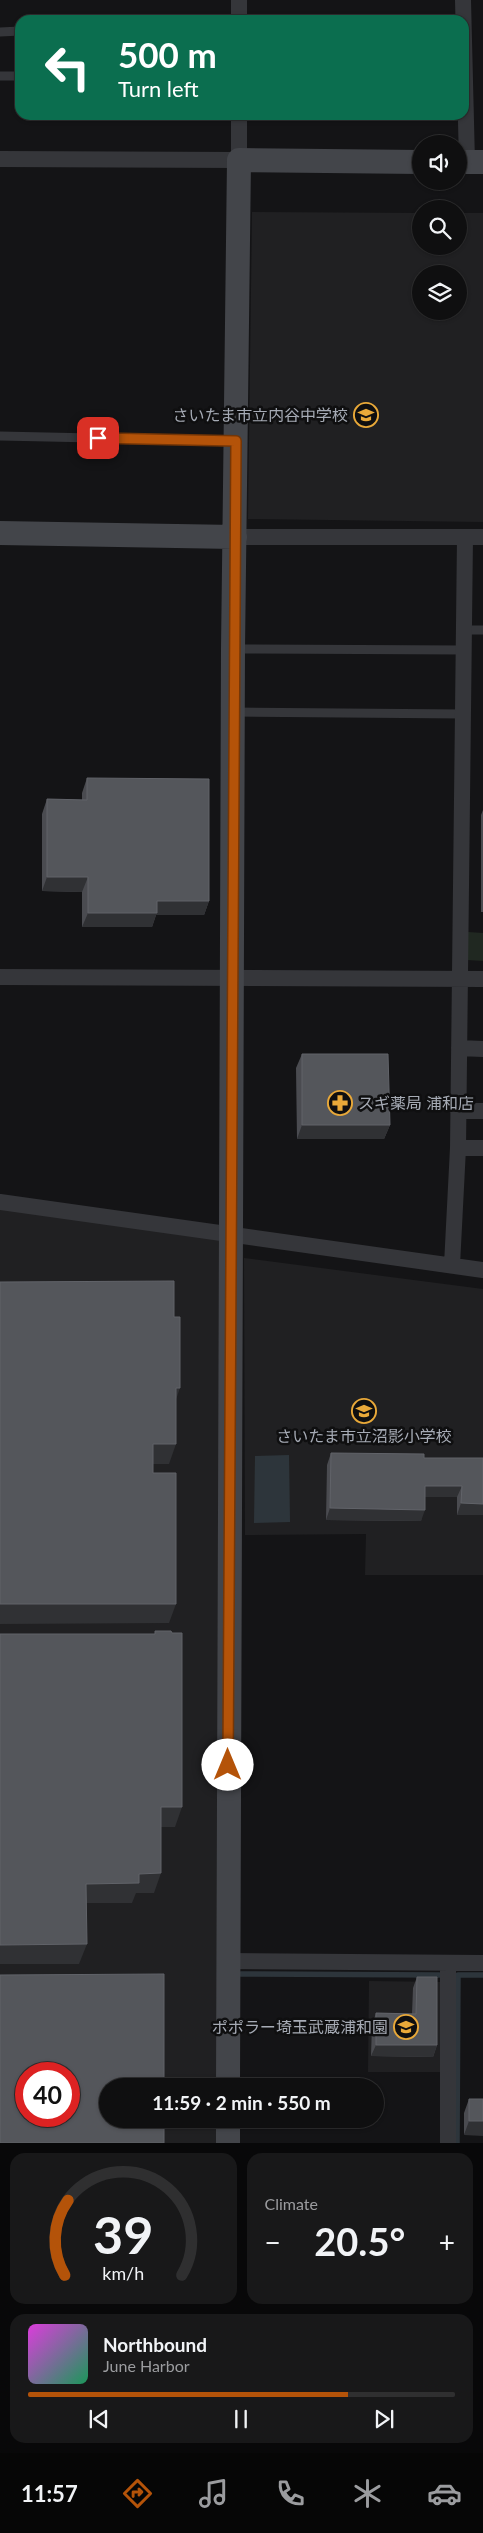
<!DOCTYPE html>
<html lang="en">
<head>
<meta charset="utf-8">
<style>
	:root { --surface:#0f0f10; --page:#181819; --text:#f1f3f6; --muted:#9b9c9f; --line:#2f2f30; --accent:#b45309 }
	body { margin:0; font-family:Lato,"Noto Sans JP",sans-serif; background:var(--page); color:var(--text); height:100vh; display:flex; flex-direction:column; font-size:19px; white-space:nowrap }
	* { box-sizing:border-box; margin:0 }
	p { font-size:16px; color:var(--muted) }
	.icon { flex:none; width:28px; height:28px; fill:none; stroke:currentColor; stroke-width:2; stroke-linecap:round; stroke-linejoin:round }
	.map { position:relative; height:2143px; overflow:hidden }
	.panel { display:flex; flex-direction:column; gap:10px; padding:10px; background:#080809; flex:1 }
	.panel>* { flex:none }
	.hud { position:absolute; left:15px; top:15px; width:454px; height:105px; border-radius:15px; box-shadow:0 1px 4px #0004,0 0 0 1px var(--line); background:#0b6e4f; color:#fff; overflow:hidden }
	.buttons { position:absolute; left:412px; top:135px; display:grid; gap:10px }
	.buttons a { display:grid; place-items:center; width:55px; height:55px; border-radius:50%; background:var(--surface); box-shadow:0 1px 4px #0004,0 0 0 1px var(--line); font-size:25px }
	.speed { position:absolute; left:15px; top:2062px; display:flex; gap:10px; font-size:25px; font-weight:700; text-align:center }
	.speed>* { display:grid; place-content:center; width:65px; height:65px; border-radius:50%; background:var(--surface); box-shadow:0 1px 4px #0004,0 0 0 1px var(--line); line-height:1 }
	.speed .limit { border:8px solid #d22; background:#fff; color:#111 }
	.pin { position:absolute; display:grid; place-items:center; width:42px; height:42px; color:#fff; margin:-21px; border-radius:10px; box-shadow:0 2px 8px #0006 }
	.me { position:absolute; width:55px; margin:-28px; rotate:0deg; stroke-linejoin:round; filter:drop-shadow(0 0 4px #0008) }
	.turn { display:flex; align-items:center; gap:18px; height:105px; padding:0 20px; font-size:22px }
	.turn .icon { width:65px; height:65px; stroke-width:2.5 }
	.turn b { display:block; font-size:35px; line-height:42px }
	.big { font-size:38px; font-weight:700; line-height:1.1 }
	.panel .tile { flex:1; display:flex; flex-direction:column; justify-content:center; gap:8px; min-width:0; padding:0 18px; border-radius:15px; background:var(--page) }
	.panel .dial { align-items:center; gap:0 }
	.dial svg { height:130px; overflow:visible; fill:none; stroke:var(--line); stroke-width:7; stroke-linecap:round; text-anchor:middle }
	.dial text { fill:var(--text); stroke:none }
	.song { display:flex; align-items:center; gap:15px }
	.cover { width:60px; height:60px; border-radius:8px; background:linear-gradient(135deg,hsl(300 70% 55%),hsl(150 70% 35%)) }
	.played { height:5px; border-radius:2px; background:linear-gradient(90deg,var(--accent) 75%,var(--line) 75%) }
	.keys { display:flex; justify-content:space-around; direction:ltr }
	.heat { display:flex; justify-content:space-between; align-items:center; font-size:28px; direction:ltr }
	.panel .tiles { flex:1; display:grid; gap:10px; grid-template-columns:1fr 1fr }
	.tile:last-child { grid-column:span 2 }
	.trip { position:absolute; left:99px; top:2078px; width:285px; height:50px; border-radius:25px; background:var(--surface); box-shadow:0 1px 4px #0004,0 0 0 1px var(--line); font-weight:700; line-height:50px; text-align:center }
	.tabs { display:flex; height:80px; justify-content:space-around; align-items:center; background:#060606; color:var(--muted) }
	.tabs .icon { width:35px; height:35px }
	.tabs .selected { color:var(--accent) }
	.tabs b { font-size:22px; color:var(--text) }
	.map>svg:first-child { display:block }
	.built { fill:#202022; fill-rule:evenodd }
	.green { fill:#202821 }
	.water { fill:#2d353b }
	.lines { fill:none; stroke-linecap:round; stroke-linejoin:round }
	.stream { stroke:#2d353b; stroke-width:5.5 }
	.lane { stroke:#35363a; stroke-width:9 }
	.street { stroke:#35363a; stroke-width:16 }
	.secondary { stroke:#43454a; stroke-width:24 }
	.wall { fill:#4a4b50 }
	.shaded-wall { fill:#303134 }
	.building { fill:#54565b; stroke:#616369; fill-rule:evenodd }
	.route-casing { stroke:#753606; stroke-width:12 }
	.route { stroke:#b45309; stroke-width:9 }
	.labels { text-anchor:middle; stroke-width:5; stroke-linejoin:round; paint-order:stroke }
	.poi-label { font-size:16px; fill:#a6abb5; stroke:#0f0f10; text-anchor:end }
</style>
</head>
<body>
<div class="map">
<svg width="483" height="2143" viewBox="0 0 483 2143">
	<rect width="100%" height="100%" fill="#141416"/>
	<!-- built -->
	<path class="built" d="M252 212 421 213V246H459V213H483V522L248 519ZM421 274H459V311H421Z
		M0 1202 231 1235 228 2086H108V2119H228V2143H0ZM26 2074H69V2116H26Z
		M244 1258 483 1289V1575H365L366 1534 245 1535Z
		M369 1981 443 1982 442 2072H368Z"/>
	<!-- green -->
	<path class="green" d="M468 932 483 933V961L467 960Z"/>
	<!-- water -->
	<path class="water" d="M289 1455 290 1522 254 1523 255 1456Z"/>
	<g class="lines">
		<!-- stream -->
		<path class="stream" d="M241 1974 439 1975
			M457 2143 458 1975H483"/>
		<!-- lane -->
		<path class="lane" d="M0 32 20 31
			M0 76H20
			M0 436 235 441
			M464 630H483
			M234 649 464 650
			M234 712 463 714"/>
		<!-- street -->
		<path class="street" d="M463 0 467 162
			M239 20V0
			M0 159 239 160V115
			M235 537H483
			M0 977 483 979
			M459 1048 483 1049
			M458 1111H483
			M458 1148H483
			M0 1202 483 1270
			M452 1265 458 1148 465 537
			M227 1961 483 1963
			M448 2143V1963"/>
		<!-- secondary -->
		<path class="secondary" d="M459 162H483
			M0 533 235 537
			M228 2086 233 649 239 160 421 162
			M228 2119V2143"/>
	</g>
	<!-- wall -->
	<path class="wall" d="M87 778 209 901 204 915H156L152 927H82V892L42 891V814L47 799 82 800V793Z
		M483 810V912H481V815Z
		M302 1054 390 1125 384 1139H297L296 1068Z
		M331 1453 424 1458H483V1515H457V1497H425L421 1521 326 1520 327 1465Z
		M417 1977 437 2045 433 2057 371 2056 372 2025 376 2013 412 2014 413 1988Z
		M469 2099H483L464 2135V2113Z"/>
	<!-- shaded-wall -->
	<path class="shaded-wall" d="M47 877H88L82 892 42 891Z
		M157 901H209L204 915H156L152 927H82L88 913Z
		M302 1125H390L384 1139H297Z
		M176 1388H180L173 1408Z
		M153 1444H176L169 1464H146Z
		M425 1486H462L457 1497H421Z
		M461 1503 483 1504V1515H457Z
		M330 1508 425 1510 421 1521 326 1520Z
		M0 1604H176L169 1623 0 1624Z
		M161 1807H182L175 1827H153Z
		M161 1873 154 1893H136L132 1903H79L86 1884 139 1874Z
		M87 1944 79 1964H0V1945Z
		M376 2045H437L433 2057 371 2056Z
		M469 2121H483V2136L464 2135Z"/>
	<!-- building -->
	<path class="building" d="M87 778 209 779V901H157V913H88V877H47V799L87 800Z
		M302 1054H388L390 1125H302Z
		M174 1281V1317H180V1388H176V1444H153V1473H176V1604H0V1282Z
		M331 1453 424 1454V1458H483V1504L461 1503 462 1486H425V1510L330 1508Z
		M155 1631H171L172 1633H182V1807H161V1873L139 1874V1883L86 1884 87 1944 0 1945V1634H155Z
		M164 1974V2086H108V2119H164V2143H0V1975ZM26 2074H69V2116H26Z
		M417 1977H437V2045H376V2013L416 2014Z
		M469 2099H483V2121H469Z"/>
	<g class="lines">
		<defs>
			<path id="route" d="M98 438 236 441 228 1765"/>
		</defs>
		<!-- route casing -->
		<use href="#route" class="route-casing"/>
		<!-- route -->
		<use href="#route" class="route"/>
	</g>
	<!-- icons -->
	<defs>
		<symbol id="school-ring" viewBox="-11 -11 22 22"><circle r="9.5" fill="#0f0f10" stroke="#e9a939" stroke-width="1.5"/><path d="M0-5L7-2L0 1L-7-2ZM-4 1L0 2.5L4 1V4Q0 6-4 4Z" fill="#e9a939"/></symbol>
		<symbol id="pharmacy-ring" viewBox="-11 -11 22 22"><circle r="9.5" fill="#0f0f10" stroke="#e9a939" stroke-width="1.5"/><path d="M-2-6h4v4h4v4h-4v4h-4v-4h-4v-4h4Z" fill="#e9a939"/></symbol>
	</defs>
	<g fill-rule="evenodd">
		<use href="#school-ring" x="352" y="401" width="28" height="28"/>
		<use href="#pharmacy-ring" x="326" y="1089" width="28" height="28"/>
		<use href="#school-ring" x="350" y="1397" width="28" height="28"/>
		<use href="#school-ring" x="392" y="2013" width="28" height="28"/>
	</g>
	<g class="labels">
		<!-- poi labels -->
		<g class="poi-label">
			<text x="348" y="421">さいたま市立内谷中学校</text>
			<text x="358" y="1109" text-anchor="start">スギ薬局 浦和店</text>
			<text x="364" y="1442" text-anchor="middle">さいたま市立沼影小学校</text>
			<text x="388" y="2033">ポポラー埼玉武蔵浦和園</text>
		</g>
	</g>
</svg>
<div class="buttons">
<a><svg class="icon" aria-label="sound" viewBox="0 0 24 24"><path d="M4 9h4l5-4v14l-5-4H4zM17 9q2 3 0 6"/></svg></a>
<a><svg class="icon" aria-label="search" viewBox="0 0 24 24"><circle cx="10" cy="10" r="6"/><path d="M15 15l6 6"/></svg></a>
<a><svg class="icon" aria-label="layers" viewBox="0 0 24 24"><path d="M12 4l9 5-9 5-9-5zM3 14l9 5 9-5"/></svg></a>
</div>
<div class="speed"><div class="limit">40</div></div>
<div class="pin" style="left:98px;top:438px;background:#d93025"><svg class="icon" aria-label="arrive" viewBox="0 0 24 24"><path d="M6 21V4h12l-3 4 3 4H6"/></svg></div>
<svg class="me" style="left:228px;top:1765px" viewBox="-20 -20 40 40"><circle r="19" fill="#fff"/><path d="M0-13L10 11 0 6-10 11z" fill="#b45309"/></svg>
<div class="trip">11:59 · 2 min · 550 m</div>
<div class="hud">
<div class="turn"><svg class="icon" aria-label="left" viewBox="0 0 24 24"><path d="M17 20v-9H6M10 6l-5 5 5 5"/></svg><div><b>500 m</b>Turn left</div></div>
</div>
</div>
<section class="panel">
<div class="tiles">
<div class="tile dial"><svg viewBox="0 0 100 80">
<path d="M14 69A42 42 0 1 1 86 69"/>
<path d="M14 69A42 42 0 0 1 16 23" stroke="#b45309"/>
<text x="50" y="56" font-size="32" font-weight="700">39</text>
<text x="50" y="72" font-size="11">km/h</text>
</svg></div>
<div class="tile"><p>Climate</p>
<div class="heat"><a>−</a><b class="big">20.5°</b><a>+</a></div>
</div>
<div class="tile">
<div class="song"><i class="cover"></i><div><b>Northbound</b><p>June Harbor</p></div></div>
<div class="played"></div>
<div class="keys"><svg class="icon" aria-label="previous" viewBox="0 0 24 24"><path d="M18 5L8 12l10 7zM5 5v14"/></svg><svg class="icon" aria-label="pause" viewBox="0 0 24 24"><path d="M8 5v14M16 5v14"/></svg><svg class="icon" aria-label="next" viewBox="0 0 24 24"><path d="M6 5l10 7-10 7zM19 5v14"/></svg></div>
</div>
</div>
</section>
<nav class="tabs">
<b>11:57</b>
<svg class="icon selected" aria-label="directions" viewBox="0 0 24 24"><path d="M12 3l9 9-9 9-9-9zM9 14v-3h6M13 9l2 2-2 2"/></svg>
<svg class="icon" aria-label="music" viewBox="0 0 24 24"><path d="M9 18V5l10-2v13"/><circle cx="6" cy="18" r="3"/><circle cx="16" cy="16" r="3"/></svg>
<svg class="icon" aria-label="phone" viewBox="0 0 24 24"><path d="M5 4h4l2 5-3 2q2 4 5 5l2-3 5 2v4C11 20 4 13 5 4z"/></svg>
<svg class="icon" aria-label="climate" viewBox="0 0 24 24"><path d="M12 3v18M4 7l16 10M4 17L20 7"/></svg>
<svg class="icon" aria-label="car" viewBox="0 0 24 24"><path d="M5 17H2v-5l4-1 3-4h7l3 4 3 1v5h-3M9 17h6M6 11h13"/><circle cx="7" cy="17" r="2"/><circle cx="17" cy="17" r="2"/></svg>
</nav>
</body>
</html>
